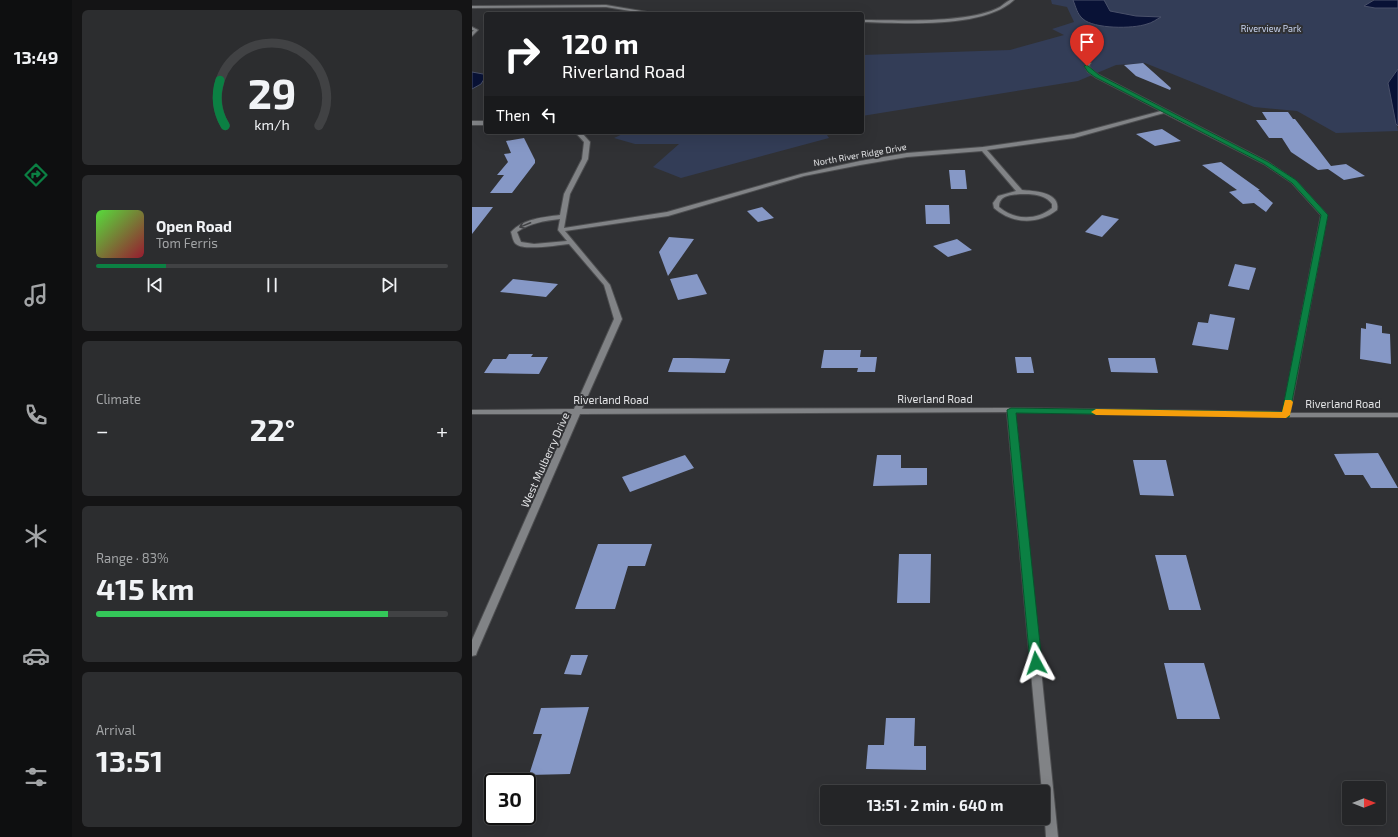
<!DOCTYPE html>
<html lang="en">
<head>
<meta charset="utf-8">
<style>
	:root { --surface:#242527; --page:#2c2d2f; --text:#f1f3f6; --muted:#a3a5a7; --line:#414244; --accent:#0b8043 }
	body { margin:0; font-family:"Exo 2",sans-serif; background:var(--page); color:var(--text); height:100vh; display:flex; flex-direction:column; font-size:15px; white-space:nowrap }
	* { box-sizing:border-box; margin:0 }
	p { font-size:13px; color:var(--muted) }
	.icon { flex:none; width:22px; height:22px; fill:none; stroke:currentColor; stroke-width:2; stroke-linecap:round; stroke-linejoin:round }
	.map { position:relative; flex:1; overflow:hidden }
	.sheet { display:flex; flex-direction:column; gap:10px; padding:10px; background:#141415; width:400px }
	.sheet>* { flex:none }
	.top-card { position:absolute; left:12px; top:12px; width:380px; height:122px; border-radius:4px; box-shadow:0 4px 16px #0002,0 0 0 1px var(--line); background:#202124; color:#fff; overflow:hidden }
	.needle { width:26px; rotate:90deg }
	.controls { position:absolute; left:870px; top:781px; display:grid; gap:8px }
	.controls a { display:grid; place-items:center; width:44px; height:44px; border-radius:4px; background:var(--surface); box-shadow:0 4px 16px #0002,0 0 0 1px var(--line); font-size:20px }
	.speed { position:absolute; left:12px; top:773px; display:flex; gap:8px; font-size:20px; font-weight:700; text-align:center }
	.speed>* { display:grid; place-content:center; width:52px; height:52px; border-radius:50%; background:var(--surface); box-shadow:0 4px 16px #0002,0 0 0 1px var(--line); line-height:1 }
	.speed .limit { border:2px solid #111; border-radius:6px; background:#fff; color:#111 }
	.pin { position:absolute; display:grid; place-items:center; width:34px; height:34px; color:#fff; margin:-41px -17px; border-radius:50% 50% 50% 0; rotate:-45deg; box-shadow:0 0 4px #0007 }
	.pin .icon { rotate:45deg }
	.me { position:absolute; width:44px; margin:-22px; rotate:355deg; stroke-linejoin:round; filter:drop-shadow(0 0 3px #0008) }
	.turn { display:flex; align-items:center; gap:14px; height:84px; padding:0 12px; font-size:18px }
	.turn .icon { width:52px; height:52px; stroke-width:2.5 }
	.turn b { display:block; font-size:28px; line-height:34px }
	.then { display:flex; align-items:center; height:38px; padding:0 12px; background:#0003; gap:8px; font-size:15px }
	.big { font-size:30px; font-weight:700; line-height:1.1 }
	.sheet .widget { flex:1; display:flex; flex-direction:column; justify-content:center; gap:6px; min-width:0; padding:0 14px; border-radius:6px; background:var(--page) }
	.sheet .dial { align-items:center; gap:0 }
	.dial svg { height:104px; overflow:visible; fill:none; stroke:var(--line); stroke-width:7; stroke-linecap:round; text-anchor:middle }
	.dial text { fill:var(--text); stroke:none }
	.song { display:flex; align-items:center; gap:12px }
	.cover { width:48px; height:48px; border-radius:6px; background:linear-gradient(135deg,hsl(110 70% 55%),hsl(350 70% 35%)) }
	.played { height:4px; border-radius:2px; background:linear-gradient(90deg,var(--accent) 20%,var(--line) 20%) }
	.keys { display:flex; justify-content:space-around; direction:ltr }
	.heat { display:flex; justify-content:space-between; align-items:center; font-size:22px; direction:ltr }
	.charge { height:6px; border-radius:3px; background:linear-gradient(90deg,#34c759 83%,var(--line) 0) }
	.trip { position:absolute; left:348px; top:785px; width:230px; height:40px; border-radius:4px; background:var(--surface); box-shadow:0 4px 16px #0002,0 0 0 1px var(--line); font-weight:700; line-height:40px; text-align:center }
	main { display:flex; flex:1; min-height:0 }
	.dock { display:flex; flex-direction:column; width:72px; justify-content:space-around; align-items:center; background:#0e0f10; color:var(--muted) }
	.dock .icon { width:28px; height:28px }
	.dock .current { color:var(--accent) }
	.dock b { font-size:18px; color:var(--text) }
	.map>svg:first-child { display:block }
	.green { fill:#333d57 }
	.water { fill:#091236; stroke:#4a516a }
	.building { fill:#8698c6 }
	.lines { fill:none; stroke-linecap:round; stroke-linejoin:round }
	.minor-casing { stroke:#4d4e50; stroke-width:2 }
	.minor { fill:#818386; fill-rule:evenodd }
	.oneway { stroke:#404144 }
	.route { fill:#0b8043; stroke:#07532c }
	.slow { fill:#f59e0b }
	.labels { text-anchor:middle; stroke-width:4; stroke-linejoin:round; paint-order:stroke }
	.far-park-label { font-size:9px; fill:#ccd8f4; stroke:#303134 }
	.far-street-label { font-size:9px; fill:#e2e3e5; stroke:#303134 }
	.street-label { font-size:11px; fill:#e2e3e5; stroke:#303134 }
</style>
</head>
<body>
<main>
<nav class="dock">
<b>13:49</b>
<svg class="icon current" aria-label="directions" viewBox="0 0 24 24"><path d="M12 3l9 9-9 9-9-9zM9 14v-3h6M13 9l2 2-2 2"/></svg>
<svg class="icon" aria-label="music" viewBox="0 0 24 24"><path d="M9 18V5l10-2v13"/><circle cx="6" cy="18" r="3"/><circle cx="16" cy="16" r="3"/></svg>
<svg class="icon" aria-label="phone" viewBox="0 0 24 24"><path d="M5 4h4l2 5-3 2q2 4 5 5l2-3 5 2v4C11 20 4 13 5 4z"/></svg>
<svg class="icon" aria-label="climate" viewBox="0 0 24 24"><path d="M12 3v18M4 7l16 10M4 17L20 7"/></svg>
<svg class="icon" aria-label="car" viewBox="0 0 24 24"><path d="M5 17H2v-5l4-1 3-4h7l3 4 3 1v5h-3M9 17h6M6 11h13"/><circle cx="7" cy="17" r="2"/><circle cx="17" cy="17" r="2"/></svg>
<svg class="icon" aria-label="filters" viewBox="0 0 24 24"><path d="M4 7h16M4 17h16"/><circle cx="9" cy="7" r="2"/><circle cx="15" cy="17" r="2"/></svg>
</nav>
<section class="sheet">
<div class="widget dial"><svg viewBox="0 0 100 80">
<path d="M14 69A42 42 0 1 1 86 69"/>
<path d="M14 69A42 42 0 0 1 10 34" stroke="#0b8043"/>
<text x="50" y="56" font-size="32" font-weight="700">29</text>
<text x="50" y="72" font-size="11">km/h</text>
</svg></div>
<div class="widget">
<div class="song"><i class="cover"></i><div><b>Open Road</b><p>Tom Ferris</p></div></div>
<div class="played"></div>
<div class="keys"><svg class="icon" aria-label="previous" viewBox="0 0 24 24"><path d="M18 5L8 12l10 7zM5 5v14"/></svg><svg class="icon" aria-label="pause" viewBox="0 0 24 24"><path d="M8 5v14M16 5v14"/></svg><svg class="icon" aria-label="next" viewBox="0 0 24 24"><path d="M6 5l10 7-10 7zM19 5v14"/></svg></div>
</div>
<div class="widget"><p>Climate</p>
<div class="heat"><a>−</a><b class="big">22°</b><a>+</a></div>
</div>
<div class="widget"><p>Range · 83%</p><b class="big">415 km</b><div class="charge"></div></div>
<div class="widget"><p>Arrival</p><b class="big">13:51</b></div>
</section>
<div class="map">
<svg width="926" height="837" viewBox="0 0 926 837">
	<rect width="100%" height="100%" fill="#303134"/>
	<!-- green -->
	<path class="green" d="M579 0H902L899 1 903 8H926V69L916 83 926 131 864 133 825 111 782 107 673 63 644 65 606 81 390 116V55L538 50 592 35 580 29 602 22 595 7 580 4Z
		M155 132H353L357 138 209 178 181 167 207 144H163L142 138Z"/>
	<!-- water -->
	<path class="water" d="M601 0H632L638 11 664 16 689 17C685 19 680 23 675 24 661 29 622 29 611 19 605 14 604 7 601 0Z
		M902 0H926V8H903L892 6Z
		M926 69V126L924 124 916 83Z
		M0 72 11 74 14 76 9 84 0 89Z"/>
	<!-- building -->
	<path class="building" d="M671 63 699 88 698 90 664 76 652 65Z
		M790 112H816L821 119H823L859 166 874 164 893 176 872 180 856 169 846 170 819 152 810 138H797L784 120H795Z
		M690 129 709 141 683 146 664 134Z
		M52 138 63 160V163L40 193H18L32 175H25L36 162 32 154 39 153 34 141Z
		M749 162 788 190H786L801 203 794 212 782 203 771 204 757 192 765 190 730 165Z
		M477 170H493L495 189H479Z
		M453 205H477L478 224H454Z
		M0 207H21L0 234Z
		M290 207 302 218 286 222 275 211Z
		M630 215 647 219 630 237 613 232Z
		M197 237 222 239 196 276 187 252Z
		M485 239 500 250 476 257 461 246Z
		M763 264 784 268 777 290 756 286Z
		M225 274 235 294 206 300 198 279Z
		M41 279 86 284 74 297 28 292Z
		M738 314 763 318 756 350 720 345 726 322 736 323Z
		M894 323 910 326V333L918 334 919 364 888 359 889 328 894 329Z
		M352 350H389L388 357H405L403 372H385L386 368H349Z
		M37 354H61L59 357H76L67 374 12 373 21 359H34Z
		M543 357H559L562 373H545Z
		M201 358H216L258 359 253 373 196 372Z
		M636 358H683L686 373 639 372Z
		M906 453 926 488H899L891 475H873L862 454Z
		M213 455 222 468 158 492 150 477Z
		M405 455H429V468H455V485L401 486Z
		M661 460H694L702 496 668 495Z
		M126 544H180L173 566H156L143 609H103Z
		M427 554H459L458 603H425Z
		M683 555H714L729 610H697Z
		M99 655H116L109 675 92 674Z
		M692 663H732L748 719H705Z
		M117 707 98 774 57 775 70 734H61L69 708Z
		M414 718H443L442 746H454V770L394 769 396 745H412Z"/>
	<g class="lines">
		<defs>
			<path id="minor" d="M538 0H542C511 29 431 23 390 22V20C426 20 497 24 528 7 531 5 534 2 538 0Z
				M134 5 187 14H177L134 7 0 8V6Z
				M0 27 6 30 0 36V32L2 30H0Z
				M615 63H619L617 66 620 70 627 75 796 162 824 181 854 214 855 215 818 413H926V417H814L543 412 586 837H574L571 792H570L535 412 108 414 5 652 4 655 0 656V640L100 414H0V410L102 409 142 319 132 285 97 244C87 245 51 251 44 244 41 242 40 235 39 232 51 219 71 217 88 215L92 194 110 159 112 142 103 132H109L118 142 116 159 98 194 92 228 195 212 329 174 388 161 435 153 511 147 602 134 689 111 623 77 616 72 613 66ZM692 113 792 164 820 183 849 215 811 412 539 408 110 409 150 319 138 285 93 231 196 216 332 176 388 165 435 157 510 151 544 191 526 196 521 203 522 208C540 224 566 225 585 210 589 192 562 191 550 190L515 150 602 138ZM548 194C559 194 573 194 580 204V208C564 221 542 220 527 207 527 195 539 195 548 194ZM88 219 86 230 95 241 62 244 49 242 45 232C58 223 72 221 88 219Z
				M0 121H14V125H0Z"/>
		</defs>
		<!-- minor casing -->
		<use href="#minor" class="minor-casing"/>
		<!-- minor -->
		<use href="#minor" class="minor"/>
	</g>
	<!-- one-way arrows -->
	<defs><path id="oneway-shaft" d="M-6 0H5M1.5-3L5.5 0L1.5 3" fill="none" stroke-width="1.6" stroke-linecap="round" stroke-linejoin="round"/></defs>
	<use class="oneway" href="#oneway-shaft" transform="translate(53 225) rotate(158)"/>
	<!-- route -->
	<path class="route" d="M615 65 627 75 796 162 824 180 856 215 817 417 544 413 570 663 568 667 564 668 560 667 558 663 535 410 539 408 810 412 849 215 820 183 792 164 623 77 616 72 612 66Z"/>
	<!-- slow -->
	<path class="slow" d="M813 400H819L821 402 818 415 814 418 624 415 619 412 624 409 810 412Z"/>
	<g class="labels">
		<!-- far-park labels -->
		<g class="far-park-label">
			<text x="799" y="32">Riverview Park</text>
		</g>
		<!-- far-street labels -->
		<g class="far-street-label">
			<text transform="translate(388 155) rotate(-10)" y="3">North River Ridge Drive</text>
		</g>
		<!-- street labels -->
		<g class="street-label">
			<text x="463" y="403">Riverland Road</text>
			<text x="139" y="404">Riverland Road</text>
			<text x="871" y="408">Riverland Road</text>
			<text transform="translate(73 460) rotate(-66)" y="4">West Mulberry Drive</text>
		</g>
	</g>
</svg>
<div class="controls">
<a><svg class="needle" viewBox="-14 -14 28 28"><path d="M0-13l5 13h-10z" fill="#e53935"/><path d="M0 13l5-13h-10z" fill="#a3a5a7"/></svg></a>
</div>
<div class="speed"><div class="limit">30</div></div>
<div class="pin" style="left:615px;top:66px;background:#d93025"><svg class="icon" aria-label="arrive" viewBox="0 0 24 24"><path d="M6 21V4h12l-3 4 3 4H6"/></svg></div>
<svg class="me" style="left:564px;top:663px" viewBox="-20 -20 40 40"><path d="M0-17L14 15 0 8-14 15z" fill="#0b8043" stroke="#fff" stroke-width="4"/></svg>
<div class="trip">13:51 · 2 min · 640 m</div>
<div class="top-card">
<div class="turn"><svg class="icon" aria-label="right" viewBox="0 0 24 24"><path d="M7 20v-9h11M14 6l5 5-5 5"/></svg><div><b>120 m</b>Riverland Road</div></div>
<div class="then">Then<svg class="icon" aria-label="left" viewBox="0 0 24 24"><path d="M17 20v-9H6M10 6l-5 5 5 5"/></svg></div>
</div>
</div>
</main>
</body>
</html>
